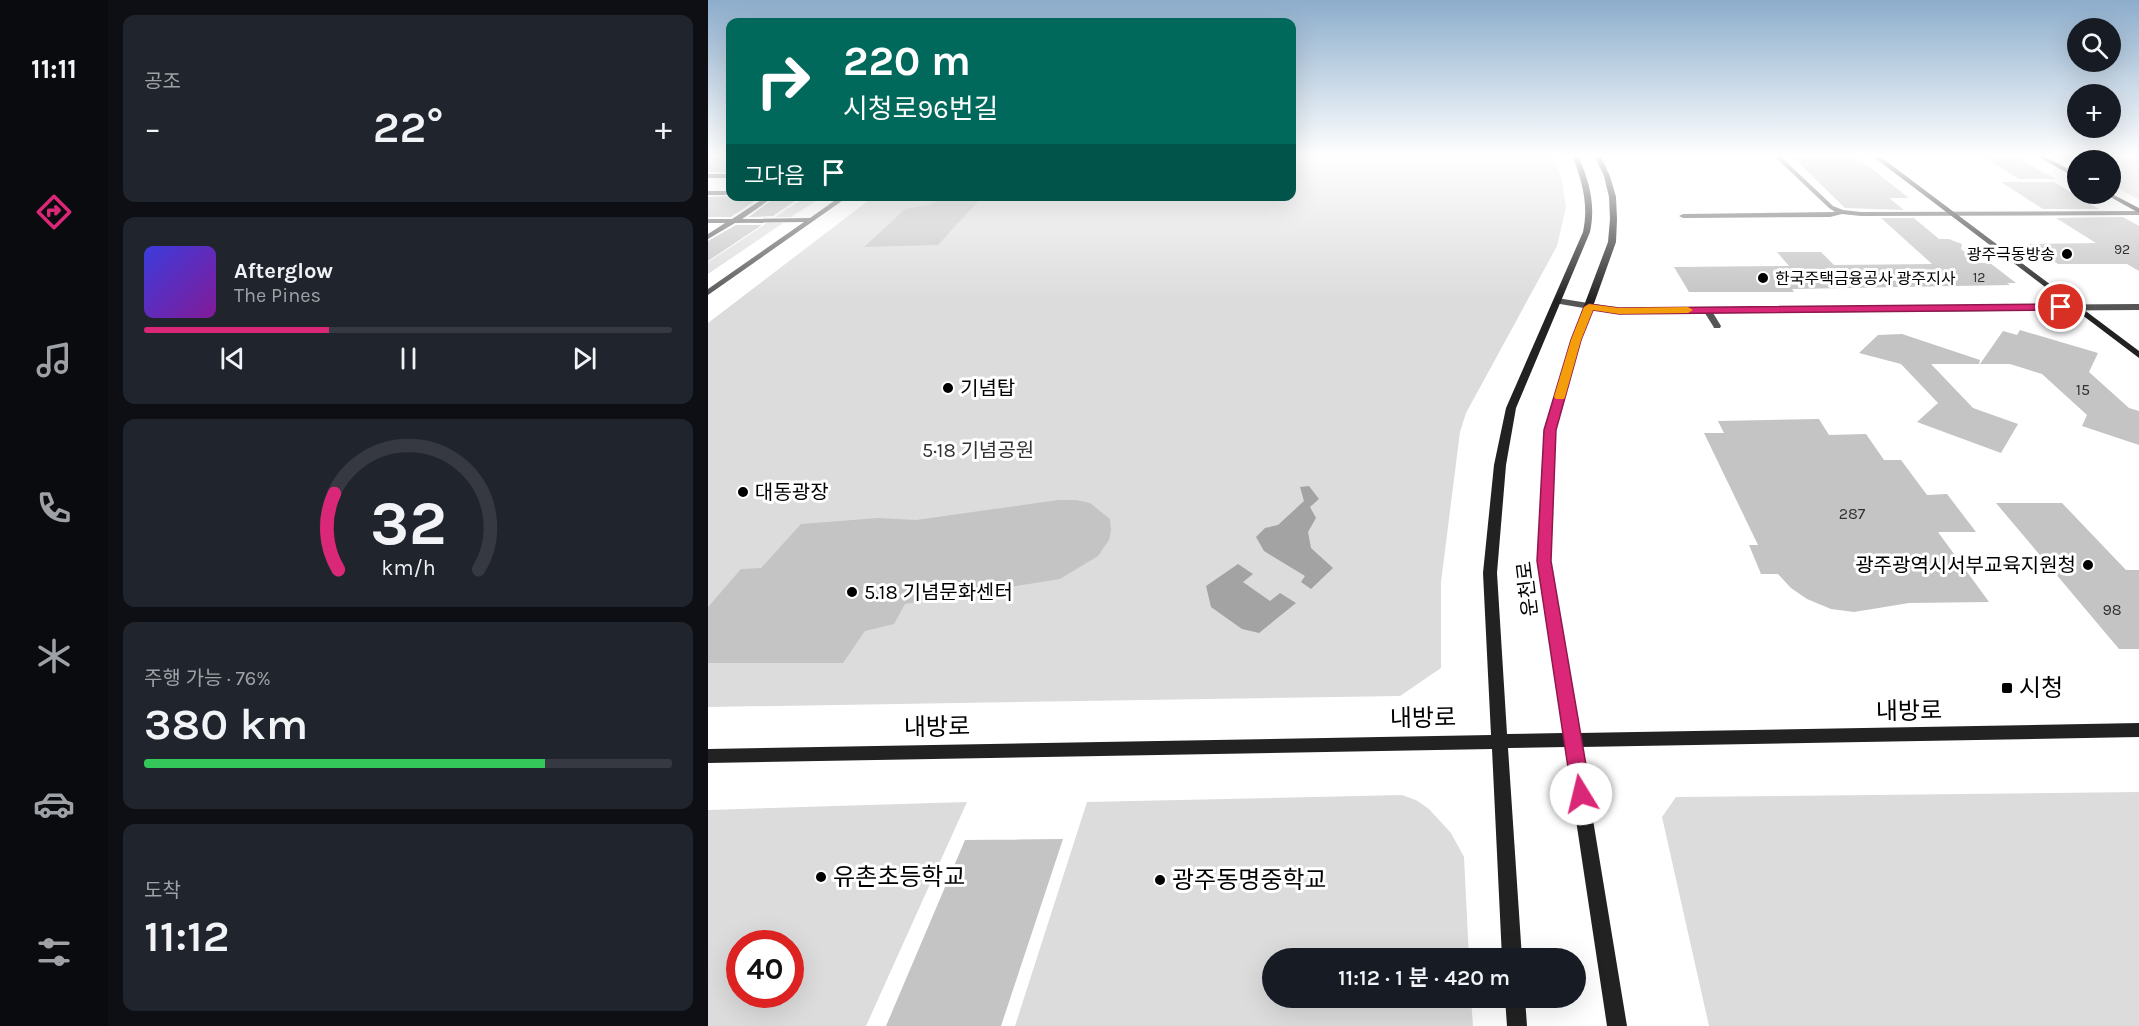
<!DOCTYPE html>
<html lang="ko">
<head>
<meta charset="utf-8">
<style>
	:root { --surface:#171b24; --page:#20242c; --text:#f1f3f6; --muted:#9ea1a6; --line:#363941; --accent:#db2777 }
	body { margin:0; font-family:Karla,"Noto Sans KR",sans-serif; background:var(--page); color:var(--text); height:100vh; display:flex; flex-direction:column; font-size:22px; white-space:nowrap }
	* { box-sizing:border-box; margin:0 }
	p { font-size:20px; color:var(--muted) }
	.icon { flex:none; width:33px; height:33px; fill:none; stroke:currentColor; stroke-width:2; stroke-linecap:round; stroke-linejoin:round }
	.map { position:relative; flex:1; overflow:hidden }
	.panel { display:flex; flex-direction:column; gap:15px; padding:15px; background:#0d0f14; width:600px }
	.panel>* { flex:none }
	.banner { position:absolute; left:18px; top:18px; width:570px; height:183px; border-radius:12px; box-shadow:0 6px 24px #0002; background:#00695c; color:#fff; overflow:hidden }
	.tools { position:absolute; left:1359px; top:18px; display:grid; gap:12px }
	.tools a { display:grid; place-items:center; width:54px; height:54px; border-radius:50%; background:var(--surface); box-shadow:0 6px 24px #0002; font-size:30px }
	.speed { position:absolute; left:18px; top:930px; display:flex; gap:12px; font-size:30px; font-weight:700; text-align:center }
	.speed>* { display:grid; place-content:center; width:78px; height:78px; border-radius:50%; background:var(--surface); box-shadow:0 6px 24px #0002; line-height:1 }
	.speed .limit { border:9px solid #d22; background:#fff; color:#111 }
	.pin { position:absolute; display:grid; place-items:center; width:51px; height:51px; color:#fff; margin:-26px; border:3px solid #fff; border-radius:50%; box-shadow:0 2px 6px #0007 }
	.me { position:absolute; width:66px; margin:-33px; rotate:351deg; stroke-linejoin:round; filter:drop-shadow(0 0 4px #0008) }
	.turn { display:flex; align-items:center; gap:21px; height:126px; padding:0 18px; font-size:27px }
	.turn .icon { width:78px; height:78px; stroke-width:2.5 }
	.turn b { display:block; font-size:42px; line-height:51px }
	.then { display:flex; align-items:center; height:57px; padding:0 18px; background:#0003; gap:12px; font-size:22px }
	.big { font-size:45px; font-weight:600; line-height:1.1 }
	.panel .widget { flex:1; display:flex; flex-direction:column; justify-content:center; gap:9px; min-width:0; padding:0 21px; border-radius:12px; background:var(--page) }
	.panel .dial { align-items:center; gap:0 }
	.dial svg { height:156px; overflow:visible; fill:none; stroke:var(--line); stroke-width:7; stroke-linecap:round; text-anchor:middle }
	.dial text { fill:var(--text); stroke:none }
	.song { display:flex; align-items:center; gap:18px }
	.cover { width:72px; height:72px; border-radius:9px; background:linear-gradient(135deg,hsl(240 70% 55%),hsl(290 70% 35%)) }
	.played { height:6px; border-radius:3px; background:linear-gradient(90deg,var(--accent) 35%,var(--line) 35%) }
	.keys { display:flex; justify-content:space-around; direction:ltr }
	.heat { display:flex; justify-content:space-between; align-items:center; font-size:33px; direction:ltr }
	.charge { height:9px; border-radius:4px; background:linear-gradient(90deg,#34c759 76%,var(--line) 0) }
	.trip { position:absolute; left:554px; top:948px; width:324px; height:60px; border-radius:30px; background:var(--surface); box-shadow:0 6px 24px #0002; font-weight:600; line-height:60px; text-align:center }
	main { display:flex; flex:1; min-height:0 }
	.dock { display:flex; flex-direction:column; width:108px; justify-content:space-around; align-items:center; background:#090b0e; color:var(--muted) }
	.dock .icon { width:42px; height:42px }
	.dock .on { color:var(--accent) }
	.dock b { font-size:27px; color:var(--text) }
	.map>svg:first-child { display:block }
	.green { fill:#dcdcdc; fill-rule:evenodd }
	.water { fill:#a3a3a3 }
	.building { fill:#c4c4c4 }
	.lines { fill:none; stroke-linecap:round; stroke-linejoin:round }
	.lane { fill:#555; fill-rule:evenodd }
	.street { fill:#555; fill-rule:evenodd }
	.secondary { fill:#222; fill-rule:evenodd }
	.route { fill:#db2777; stroke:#8e194d; stroke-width:1.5 }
	.slow { fill:#f59e0b }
	.poi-dot { fill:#000; stroke:#fff; stroke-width:2 }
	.labels { text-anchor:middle; stroke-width:6; stroke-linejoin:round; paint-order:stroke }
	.far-number-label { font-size:14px; fill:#313131 }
	.far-poi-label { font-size:16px; fill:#000; stroke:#fff; text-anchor:end }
	.number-label { font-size:16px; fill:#313131 }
	.poi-label { font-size:20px; fill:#000; stroke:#fff; text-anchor:start }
	.park-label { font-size:20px; fill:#333; stroke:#fff }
	.street-label { font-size:20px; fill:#000; stroke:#fff }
	.near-poi-label { font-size:24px; fill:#000; stroke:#fff; text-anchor:start }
	.near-street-label { font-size:24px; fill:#000; stroke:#fff }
</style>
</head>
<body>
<main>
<nav class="dock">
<b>11:11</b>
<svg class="icon on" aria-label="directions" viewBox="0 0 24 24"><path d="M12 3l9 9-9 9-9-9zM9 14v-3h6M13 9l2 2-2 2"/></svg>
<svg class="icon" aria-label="music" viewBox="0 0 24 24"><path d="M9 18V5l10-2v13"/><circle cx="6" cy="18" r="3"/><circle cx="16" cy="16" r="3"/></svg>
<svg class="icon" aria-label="phone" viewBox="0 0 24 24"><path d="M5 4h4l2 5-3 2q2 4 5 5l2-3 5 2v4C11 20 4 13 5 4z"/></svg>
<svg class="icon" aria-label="climate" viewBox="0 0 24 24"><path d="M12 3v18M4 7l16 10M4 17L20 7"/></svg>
<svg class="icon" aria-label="car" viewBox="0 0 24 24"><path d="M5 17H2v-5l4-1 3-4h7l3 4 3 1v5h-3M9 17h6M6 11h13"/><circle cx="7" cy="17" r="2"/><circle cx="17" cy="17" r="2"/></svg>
<svg class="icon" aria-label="filters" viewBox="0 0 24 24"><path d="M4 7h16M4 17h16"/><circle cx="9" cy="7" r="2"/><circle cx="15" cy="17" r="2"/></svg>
</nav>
<section class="panel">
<div class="widget"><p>공조</p>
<div class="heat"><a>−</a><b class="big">22°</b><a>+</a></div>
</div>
<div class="widget">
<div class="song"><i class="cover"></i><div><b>Afterglow</b><p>The Pines</p></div></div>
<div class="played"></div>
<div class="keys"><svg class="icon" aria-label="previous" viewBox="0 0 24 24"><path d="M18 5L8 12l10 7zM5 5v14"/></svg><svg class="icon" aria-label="pause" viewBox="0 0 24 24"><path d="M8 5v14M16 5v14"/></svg><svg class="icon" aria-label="next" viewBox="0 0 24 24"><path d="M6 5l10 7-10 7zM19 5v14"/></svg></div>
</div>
<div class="widget dial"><svg viewBox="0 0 100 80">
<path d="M14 69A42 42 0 1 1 86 69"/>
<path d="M14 69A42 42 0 0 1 12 30" stroke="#db2777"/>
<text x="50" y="56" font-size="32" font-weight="700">32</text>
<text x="50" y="72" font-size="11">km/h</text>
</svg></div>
<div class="widget"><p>주행 가능 · 76%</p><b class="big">380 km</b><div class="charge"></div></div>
<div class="widget"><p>도착</p><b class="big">11:12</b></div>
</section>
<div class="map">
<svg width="1431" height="1026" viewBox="0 0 1431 1026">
	<rect width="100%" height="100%" fill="#fff"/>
	<!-- green -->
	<path class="green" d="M584 155H845L854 180 858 207 849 246 758 413 752 432 733 582V668L692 696 0 707V323L165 197 584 196Z
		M1349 155H1421L1431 160V200L1403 184 1402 160H1370L1369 166Z
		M98 197H114L83 217H67Z
		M59 223H75L0 274V262Z
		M1431 792V1026H1001L954 817 968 797Z
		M694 795 708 800 721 809 743 833 756 857 761 958H564V998H763L765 1026H307L379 802Z
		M259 802 158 1026H0V810ZM32 944H82V994H32Z"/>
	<!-- water -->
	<path class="water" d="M601 486 611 499 602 507 608 518 600 532 603 548 625 568 603 589 593 582 597 576 556 551 548 537 557 528 570 525 596 501 592 487Z
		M530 564 545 574 535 582 562 601 572 593 588 603 551 633 534 629 503 607 498 586Z"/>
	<!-- building -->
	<path class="building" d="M0 155H22V172H0Z
		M1272 155 1308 157 1348 179H1311Z
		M1085 157 1151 159 1201 198H1181L1196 210 1137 208Z
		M1293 182H1346L1391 209H1335Z
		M24 196H54L23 217H0V197Z
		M69 196H94L65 216 41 217Z
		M240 196H275L230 245 156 247 197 209 221 205Z
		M1415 217 1431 226V271L1419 264H1350L1321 244 1388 243 1348 218Z
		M1173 218H1206L1231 239H1241L1254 244 1253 249 1271 263H1282L1308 283H1299L1302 285 1084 289 1086 292H981L966 267 1081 266 1069 252H1113L1126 265 1224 264Z
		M28 225H54L0 261V241Z
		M1312 330 1390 353 1381 372 1421 408 1431 411V445L1374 426 1379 415 1334 374 1302 364H1272L1295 331 1309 335Z
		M1194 334 1272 360 1271 364H1223L1265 408 1310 424 1293 453 1209 422 1230 403 1193 364 1151 353 1170 335Z
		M1111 419 1121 435 1158 434 1176 460H1193L1219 495 1239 494 1268 532H1230L1281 602 1201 603 1146 612 1123 609 1099 599 1083 588 1070 574H1053L1041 545H1050L996 433H1016L1010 421Z
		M350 500H368L382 503 402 519 403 530 401 540 390 556 352 579 197 604 186 624 157 631 135 663H0V607L33 569 53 568 93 524 170 518 208 520Z
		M1288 503H1354L1418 570H1431V649H1411Z
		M355 839 293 1026H178L257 840Z"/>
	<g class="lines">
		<!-- lane -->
		<path class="lane" d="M999 307 1002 308 1013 326 1012 328H1006L1005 326 995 310Z"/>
		<!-- street -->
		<path class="street" d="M1065 155H1071L1125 206 1135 210 1153 212 1431 211V215L1153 216 1134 214 1122 217 975 218 971 216 975 214 1127 212 1121 208Z
			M0 174H22V178H0Z
			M0 191H22V195H0Z
			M59 196H67L34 219 102 218 133 196H141L0 295V289L96 222 27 223 0 239V234L17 223H0V219H24Z
			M849 298 911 308 1431 304V310L911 314 846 303V299Z"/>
		<!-- secondary -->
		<path class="secondary" d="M864 155H870C881 181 888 204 882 232L808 408 798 465 789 573 799 734 855 733 830 561 837 430 863 340 900 242 902 219 901 197 896 176 886 155H892L902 176 908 197 909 219 908 242 873 340 847 430 842 561 871 733 1431 723V737L873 747 919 1026H899L857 747 800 748 814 958H794L784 749 0 763V749L783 735 775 573 786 465 798 408 875 232C881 204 874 181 864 155Z
			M1163 155H1170L1431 351V358Z
			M1327 155H1334L1370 174V179Z
			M1402 193 1431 208V213L1397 194Z
			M797 998H817L819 1026H799Z"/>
	</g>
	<!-- sky -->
	<linearGradient id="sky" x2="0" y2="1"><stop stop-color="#8cadcc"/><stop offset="0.52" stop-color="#fff"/><stop offset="1" stop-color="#fff" stop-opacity="0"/></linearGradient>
	<rect width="1431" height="299" fill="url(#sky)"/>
	<!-- route -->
	<path class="route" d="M881 304 911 308 1353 304 1357 307 1353 310 911 314 885 310 873 340 848 430 843 561 883 794 880 800 873 802 867 800 864 794 829 561 836 430 863 340 876 307Z"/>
	<!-- slow -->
	<path class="slow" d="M881 304 911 308 980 307 985 310 980 313 911 314 885 310 873 340 857 397 856 399H848L846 397 863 340 876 307Z"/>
	<!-- markers -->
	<g class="poi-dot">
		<circle cx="1359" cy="254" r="6"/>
		<circle cx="1055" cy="278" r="6"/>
		<circle cx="240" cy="388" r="6"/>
		<circle cx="35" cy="492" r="6"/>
		<circle cx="1380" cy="565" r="6"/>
		<circle cx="144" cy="592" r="6"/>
		<rect x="1293" y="682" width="12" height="12" rx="3"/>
		<circle cx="113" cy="877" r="6"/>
		<circle cx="452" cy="880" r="6"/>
	</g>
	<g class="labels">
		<!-- far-number labels -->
		<g class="far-number-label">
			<text x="1414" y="254">92</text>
			<text x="1271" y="282">12</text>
		</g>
		<!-- far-poi labels -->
		<g class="far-poi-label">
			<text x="1347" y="260">광주극동방송</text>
			<text x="1067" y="284" text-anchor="start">한국주택금융공사 광주지사</text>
		</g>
		<!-- number labels -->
		<g class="number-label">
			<text x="1375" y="395">15</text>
			<text x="1144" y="519">287</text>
			<text x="1404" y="615">98</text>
		</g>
		<!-- poi labels -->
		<g class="poi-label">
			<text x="252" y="395">기념탑</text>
			<text x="47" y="499">대동광장</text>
			<text x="1368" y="572" text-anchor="end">광주광역시서부교육지원청</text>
			<text x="156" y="599">5.18 기념문화센터</text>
		</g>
		<!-- park labels -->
		<g class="park-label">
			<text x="270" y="457">5·18 기념공원</text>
		</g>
		<!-- street labels -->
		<g class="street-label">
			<text transform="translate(819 589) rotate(-97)" y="7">운천로</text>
		</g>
		<!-- near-poi labels -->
		<g class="near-poi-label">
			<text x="1311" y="696">시청</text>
			<text x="125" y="885">유촌초등학교</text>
			<text x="464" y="888">광주동명중학교</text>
		</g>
		<!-- near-street labels -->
		<g class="near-street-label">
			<text transform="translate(1201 711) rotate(-1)" y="8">내방로</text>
			<text transform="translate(715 718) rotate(-1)" y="8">내방로</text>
			<text transform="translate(229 727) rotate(-1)" y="8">내방로</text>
		</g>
	</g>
</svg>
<div class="tools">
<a><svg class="icon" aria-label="search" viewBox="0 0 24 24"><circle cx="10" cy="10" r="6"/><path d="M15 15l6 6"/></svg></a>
<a>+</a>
<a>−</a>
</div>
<div class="speed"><div class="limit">40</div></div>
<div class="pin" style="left:1353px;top:307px;background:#d93025"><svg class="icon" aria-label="arrive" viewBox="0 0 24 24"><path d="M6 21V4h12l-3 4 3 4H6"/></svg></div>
<svg class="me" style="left:873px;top:794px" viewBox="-20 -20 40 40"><circle r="19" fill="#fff"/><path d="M0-13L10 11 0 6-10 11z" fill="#db2777"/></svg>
<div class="trip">11:12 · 1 분 · 420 m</div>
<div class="banner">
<div class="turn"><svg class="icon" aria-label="right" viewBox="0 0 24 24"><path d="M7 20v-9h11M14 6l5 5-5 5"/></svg><div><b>220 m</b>시청로96번길</div></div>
<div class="then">그다음<svg class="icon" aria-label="arrive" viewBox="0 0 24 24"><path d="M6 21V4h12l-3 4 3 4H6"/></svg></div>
</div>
</div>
</main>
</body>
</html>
